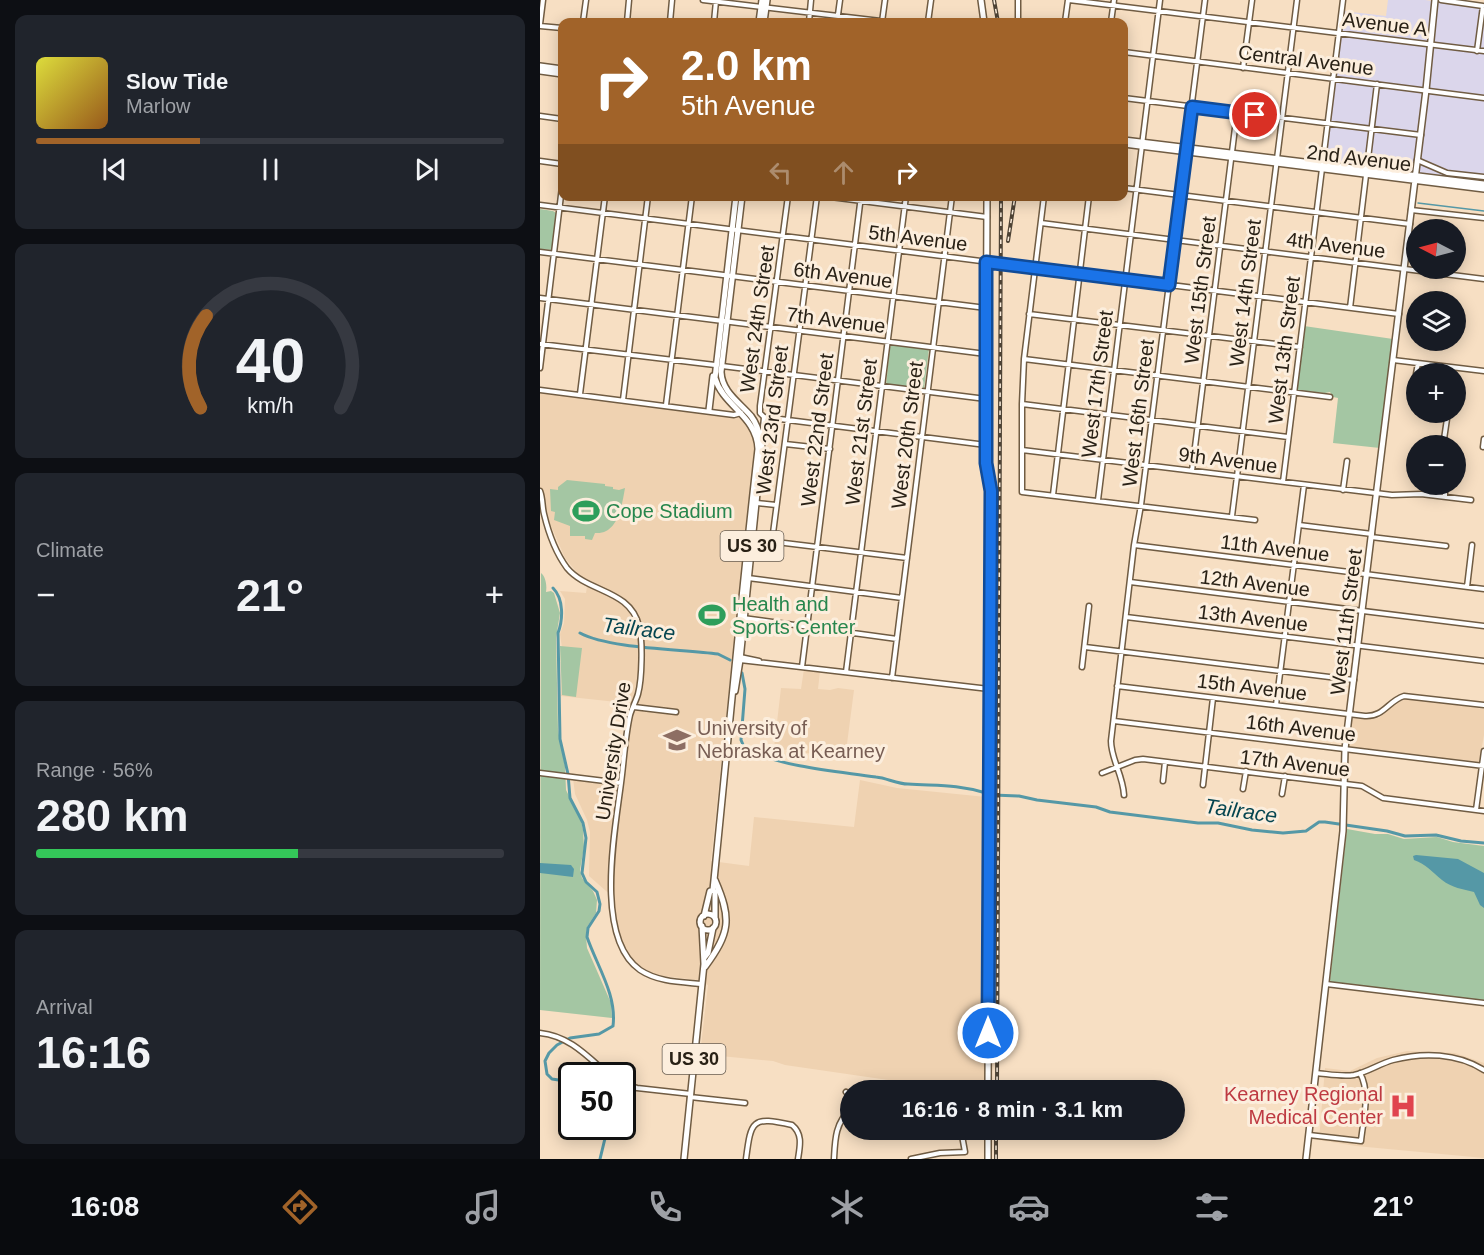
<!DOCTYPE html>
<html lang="en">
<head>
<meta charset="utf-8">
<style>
	:root { --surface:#171b24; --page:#20242c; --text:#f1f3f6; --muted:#9ea1a6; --line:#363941; --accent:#a16329 }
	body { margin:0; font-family:Arial,sans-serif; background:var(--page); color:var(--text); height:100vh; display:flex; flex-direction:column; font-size:22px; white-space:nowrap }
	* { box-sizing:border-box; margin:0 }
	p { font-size:20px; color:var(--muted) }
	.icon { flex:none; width:33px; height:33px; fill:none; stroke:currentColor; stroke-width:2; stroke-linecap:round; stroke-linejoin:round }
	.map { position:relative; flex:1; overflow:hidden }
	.sheet { display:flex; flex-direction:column; gap:15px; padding:15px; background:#0d0f14; width:540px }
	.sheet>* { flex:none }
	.hud { position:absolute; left:18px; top:18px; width:570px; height:183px; border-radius:12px; box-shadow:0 3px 15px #0003; background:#a16329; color:#fff; overflow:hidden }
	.needle { width:39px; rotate:276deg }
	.controls { position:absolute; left:866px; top:219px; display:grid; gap:12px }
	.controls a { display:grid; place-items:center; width:60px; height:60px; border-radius:50%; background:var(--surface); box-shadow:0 3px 15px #0003; font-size:30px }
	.speed { position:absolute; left:18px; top:1062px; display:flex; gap:12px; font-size:30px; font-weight:700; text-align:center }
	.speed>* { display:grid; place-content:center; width:78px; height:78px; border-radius:50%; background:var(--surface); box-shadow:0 3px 15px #0003; line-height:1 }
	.speed .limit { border:3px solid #111; border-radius:9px; background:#fff; color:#111 }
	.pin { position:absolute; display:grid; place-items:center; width:51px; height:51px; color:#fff; margin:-26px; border:3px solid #fff; border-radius:50%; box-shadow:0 2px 6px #0007 }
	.me { position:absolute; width:66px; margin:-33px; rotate:0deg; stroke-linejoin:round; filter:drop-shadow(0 0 4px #0008) }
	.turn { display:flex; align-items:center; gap:21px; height:126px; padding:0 24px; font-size:27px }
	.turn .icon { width:78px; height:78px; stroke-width:2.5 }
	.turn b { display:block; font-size:42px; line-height:51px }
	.lanes { display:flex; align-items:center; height:57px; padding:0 24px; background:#0003; justify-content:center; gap:30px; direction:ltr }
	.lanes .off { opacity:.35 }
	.big { font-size:45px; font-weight:600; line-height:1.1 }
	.sheet .tile { flex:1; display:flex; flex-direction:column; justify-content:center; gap:9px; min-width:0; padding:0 21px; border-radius:12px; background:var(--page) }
	.sheet .dial { align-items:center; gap:0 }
	.dial svg { height:156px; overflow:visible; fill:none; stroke:var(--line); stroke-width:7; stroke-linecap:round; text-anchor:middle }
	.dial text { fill:var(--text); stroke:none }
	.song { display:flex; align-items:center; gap:18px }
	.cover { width:72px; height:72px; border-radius:9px; background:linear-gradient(135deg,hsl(60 70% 55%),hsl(30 70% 35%)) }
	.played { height:6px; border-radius:3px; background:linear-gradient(90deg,var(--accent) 35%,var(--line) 35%) }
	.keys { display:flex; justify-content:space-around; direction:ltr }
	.heat { display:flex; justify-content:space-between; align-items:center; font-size:33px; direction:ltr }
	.charge { height:9px; border-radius:4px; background:linear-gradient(90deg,#34c759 56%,var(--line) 0) }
	.trip { position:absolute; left:300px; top:1080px; width:345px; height:60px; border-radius:30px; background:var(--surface); box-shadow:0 3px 15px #0003; font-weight:600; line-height:60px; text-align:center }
	.menu { display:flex; height:96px; justify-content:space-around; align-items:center; background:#090b0e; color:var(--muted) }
	.menu .icon { width:42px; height:42px }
	.menu .active { color:var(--accent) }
	.menu b { font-size:27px; color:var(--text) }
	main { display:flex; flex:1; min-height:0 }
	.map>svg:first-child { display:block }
	.commercial { fill:#dbd6eb }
	.built { fill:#efd2b1 }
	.green { fill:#a4c6a3 }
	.water { fill:#5598a6 }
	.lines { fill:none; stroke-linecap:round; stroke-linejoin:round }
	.stream { stroke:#5598a6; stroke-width:1.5 }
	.canal { stroke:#5598a6; stroke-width:3 }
	.minor-casing { stroke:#705c43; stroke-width:7 }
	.major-casing { stroke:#705c43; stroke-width:8 }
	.minor { stroke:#fff; stroke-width:4 }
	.major { stroke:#fff; stroke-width:5 }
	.rail-casing { stroke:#4e4335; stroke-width:4 }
	.rail { stroke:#fceedd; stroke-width:1.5; stroke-dasharray:4.5; stroke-linecap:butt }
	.route-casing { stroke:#114b97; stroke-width:15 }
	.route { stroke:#1a73e8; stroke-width:10 }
	.labels { text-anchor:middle; stroke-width:6; stroke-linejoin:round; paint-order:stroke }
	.shield { fill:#fceedd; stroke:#685e52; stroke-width:1.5 }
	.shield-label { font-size:18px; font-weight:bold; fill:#292116 }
	.street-label { font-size:20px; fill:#292116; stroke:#fceedd }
	.leisure-label { font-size:20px; fill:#27864d; stroke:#fceedd; text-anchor:start }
	.education-label { font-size:20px; fill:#785e54; stroke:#fceedd; text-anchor:start }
	.health-label { font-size:20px; fill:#be3a42; stroke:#fceedd; text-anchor:end }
	.water-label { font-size:21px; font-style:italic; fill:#054550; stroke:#fceedd }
</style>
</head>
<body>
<main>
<section class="sheet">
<div class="tile">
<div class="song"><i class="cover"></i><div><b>Slow Tide</b><p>Marlow</p></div></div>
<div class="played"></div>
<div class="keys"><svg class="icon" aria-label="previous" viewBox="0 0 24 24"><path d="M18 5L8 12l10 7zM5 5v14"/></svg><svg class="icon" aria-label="pause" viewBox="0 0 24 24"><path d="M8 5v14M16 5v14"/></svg><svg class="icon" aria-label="next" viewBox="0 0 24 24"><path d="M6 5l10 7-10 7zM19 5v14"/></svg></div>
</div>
<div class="tile dial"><svg viewBox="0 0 100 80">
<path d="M14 69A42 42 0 1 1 86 69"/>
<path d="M14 69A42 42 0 0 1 17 22" stroke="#a16329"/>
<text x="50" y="56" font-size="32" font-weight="700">40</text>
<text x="50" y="72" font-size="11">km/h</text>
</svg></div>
<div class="tile"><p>Climate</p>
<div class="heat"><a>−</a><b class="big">21°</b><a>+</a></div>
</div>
<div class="tile"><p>Range · 56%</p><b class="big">280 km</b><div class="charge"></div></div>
<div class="tile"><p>Arrival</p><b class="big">16:16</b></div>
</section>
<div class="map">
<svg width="944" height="1159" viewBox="0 0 944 1159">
	<rect width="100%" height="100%" fill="#f7dfc3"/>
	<!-- commercial -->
	<path class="commercial" d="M848 0H885L944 7V181L784 162 803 11 846 16Z"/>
	<!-- built -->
	<path class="built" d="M2 392 142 409 201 414 211 425 217 443 203 555 171 861 209 866 214 817 314 827 320 780 357 788 446 797 445 1090H417L245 1065 233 1061 160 1054 168 985 157 980 115 975 100 966 89 956 79 937 74 898 49 876 50 832 47 820 35 794 33 778 82 784 90 723 95 704 21 696 22 648 20 634 24 623 25 599 20 591 46 593 48 580 39 575 25 558 8 519 0 487V393Z
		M264 669 280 671 278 689 290 690 298 688 314 690 305 759 234 748 241 688 261 689Z
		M868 698 944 709V735L939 763 808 747 811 717 830 719 839 718 855 704Z
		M867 1051 915 1053 944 1063V1158L816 1146 779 1140 785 1068 810 1071 837 1058Z"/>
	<!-- green -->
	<path class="green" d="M0 209 13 211 16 213 12 250 0 249Z
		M764 326 853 339 840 448 793 443 798 398 793 397 790 392 785 393 756 390Z
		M352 345 389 349 384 389 346 385 350 347Z
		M27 480 65 484V486L73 487V489L79 490 85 488C82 505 78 535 55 533L52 540 45 539V536H30V526L14 520 15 512 11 511 10 489 18 490V487Z
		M1 573C6 577 7 586 6 592L11 591 14 593 20 613 16 638 18 730 25 766 26 790 41 820 43 830 44 847 40 870 42 878 53 891 57 900 56 913 47 927 46 936 47 948 71 1003 72 1018 0 1010Z
		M20 646 42 648 36 697 22 695Z
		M807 829 835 834H848L864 839 897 837 913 842 944 846V1001L791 982 790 980Z"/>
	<!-- water -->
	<path class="water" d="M876 855 918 859 944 873V908L940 905 934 892C923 889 912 888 902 880 892 872 886 864 874 860L873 856Z
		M0 863 31 865 34 869 33 877 0 873Z"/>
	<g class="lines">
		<!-- stream -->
		<path class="stream" d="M878 203 944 211"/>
		<!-- canal -->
		<path class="canal" d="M13 588C24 599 23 620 18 633L20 739 28 774 30 798 43 823 46 838 42 873 46 882 57 892 60 904 59 911 48 928 47 937C57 966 77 995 73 1026L59 1034 30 1038 17 1045 9 1053 5 1061 7 1074 12 1079 32 1082
			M40 633C70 649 141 649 178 654L190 660
			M202 673 205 689 201 740 204 747 210 751C249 768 295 771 336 777 347 778 357 784 368 784 398 786 416 784 446 793
			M453 795 479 796 497 800 556 807 570 812 658 823H678L712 830 743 833 766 831 779 822H785L847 831 865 836 896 835 921 841 944 843
			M60 1159 68 1126"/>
		<defs>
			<path id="minor" d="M163 0 349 22
				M529 0 944 51
				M901 0 943 6
				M43 22 46 0
				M87 22 89 0
				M130 22 132 0
				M174 22 176 1
				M269 22 271 0
				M297 22 300 0
				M342 22 345 0
				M388 22 391 0
				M478 22V0
				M525 22 528 0
				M571 22 574 0
				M0 24 3 0
				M0 26 22 28
				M937 51 943 6
				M584 52 944 98
				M703 68 712 0
				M584 98 881 135
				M0 116 22 119
				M877 160 907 173 944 177
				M0 161 22 164
				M584 188 870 224
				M283 196 447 217
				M504 196 484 359 482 404V492L715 520
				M0 205 859 314
				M871 210 944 218
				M501 223 944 279
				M0 252 446 308
				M0 298 446 354
				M810 308 837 84
				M489 314 760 347
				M0 344 175 365
				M484 359 790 397
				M853 360 944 371
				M182 366 446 399
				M0 368 22 187
				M876 374 878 363
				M0 390 194 415 201 413
				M40 394 65 196
				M83 400 108 196
				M873 403 876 375
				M482 404 748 437
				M126 405 152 196
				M224 417 446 445
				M222 440 224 417 220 413V406L248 196
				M245 444 290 449
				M903 446 908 412
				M943 447 944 439
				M482 450 852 495 881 494 931 500
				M652 471 697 112
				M743 482 803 0
				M803 490 807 461
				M0 491C3 499 2 506 4 514 8 531 16 553 27 568 48 593 90 589 99 626 103 640 102 679 98 694 96 701 92 708 90 715 85 737 84 761 81 783 75 831 54 938 100 970 118 982 141 982 162 984
				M513 495 549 196
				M905 496V484
				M558 500 620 0
				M217 503 236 505
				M692 516 757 0
				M759 525 832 534
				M831 537 906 546
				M212 539 367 558
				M232 541 277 196
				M594 545 944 589
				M208 578 362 598
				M590 582 944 626
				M927 587 932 545
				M586 617 944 661
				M203 618 357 639
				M545 647 814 680
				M200 657 219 661
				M200 660 449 689
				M262 667 321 196
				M542 667 549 606
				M306 672 366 196
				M352 678 412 196
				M577 686 825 716C844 717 848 701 864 696L944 705
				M736 705 764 485
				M94 707 136 712
				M574 721 944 766
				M0 773 81 783
				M562 773 595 760 603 759 822 786 843 798 944 811
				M623 781 625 762
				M663 785 673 698
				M703 789 706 771
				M742 794 745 776
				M584 795C583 775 571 759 571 741L594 545 601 505 665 0
				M936 810 944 751
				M786 984 944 1003
				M0 1033C30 1036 48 1057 70 1076
				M776 1073C788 1074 802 1077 814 1075 828 1072 839 1064 853 1060 883 1052 917 1053 944 1070
				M82 1084 97 1088 151 1094
				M306 1092 310 1096
				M150 1097 205 1103
				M342 1134V1130
				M769 1135 821 1141C823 1120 831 1093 820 1073
				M206 1159C211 1120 212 1116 252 1125 263 1134 260 1146 258 1159
				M294 1159C295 1141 295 1123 310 1110
				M371 1159 400 1153 425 1152 421 1130"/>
			<path id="major" d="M441 0 444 22
				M219 22 222 0
				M224 22 227 0
				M0 66 22 69
				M0 71 22 74
				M584 140 944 184
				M584 144 944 189
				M447 196 446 463 451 491 448 1090
				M169 410 173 376
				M195 691 200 660 222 444C220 434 217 424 211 416 199 402 182 392 181 372L202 196
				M160 922a8 8 0 1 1 16 0a8 8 0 1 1-16 0Z
				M164 916 170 891 173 890
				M175 918V892L173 890C188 743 201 596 218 449 217 416 183 406 175 378L196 196
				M164 958 168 953 173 928
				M165 967C190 933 192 919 175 880
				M144 1159 164 964 162 926
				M448 1159V1130
				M766 1159 803 831 805 749 886 90 895 0"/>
		</defs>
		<!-- minor casing -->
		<use href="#minor" class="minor-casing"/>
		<!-- major casing -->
		<use href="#major" class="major-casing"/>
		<!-- minor -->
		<use href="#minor" class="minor"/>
		<!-- major -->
		<use href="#major" class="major"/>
		<defs>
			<path id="rail" d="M454 0 458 22
				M468 241 475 196
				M457 1090 461 196
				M456 1159V1130"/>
		</defs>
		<!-- rail casing -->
		<use href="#rail" class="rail-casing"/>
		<!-- rail -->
		<use href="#rail" class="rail"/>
	</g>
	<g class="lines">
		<defs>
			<path id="route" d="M448 1033 451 491 446 463V262L629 285 652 107 715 115"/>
		</defs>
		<!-- route casing -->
		<use href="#route" class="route-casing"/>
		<!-- route -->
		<use href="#route" class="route"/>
	</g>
	<!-- icons -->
	<defs>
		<symbol id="stadium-bare" viewBox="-9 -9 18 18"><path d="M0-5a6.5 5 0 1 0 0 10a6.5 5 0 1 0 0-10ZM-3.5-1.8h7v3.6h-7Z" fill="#2e9e5b" stroke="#fceedd" stroke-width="2.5" paint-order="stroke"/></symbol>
		<symbol id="university-bare" viewBox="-9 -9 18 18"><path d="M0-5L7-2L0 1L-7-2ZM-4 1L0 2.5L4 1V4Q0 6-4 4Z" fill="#8d6e63" stroke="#fceedd" stroke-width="2.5" paint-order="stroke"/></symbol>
		<symbol id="hospital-bare" viewBox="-9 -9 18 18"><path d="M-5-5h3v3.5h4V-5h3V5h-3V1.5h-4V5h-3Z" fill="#e0444e" stroke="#fceedd" stroke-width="2.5" paint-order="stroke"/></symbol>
	</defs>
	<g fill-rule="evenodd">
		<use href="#stadium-bare" x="27" y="492" width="38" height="38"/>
		<use href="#stadium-bare" x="153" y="596" width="38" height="38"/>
		<use href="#university-bare" x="118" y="721" width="38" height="38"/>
		<use href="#hospital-bare" x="844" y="1087" width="38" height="38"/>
	</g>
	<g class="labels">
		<!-- shield labels -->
		<g class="shield">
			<rect x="180.5" y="531" width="63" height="30" rx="4.5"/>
			<rect x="122.5" y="1044" width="63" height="30" rx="4.5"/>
		</g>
		<g class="shield-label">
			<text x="212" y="552">US 30</text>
			<text x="154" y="1065">US 30</text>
		</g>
		<!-- street labels -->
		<g class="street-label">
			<text transform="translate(845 24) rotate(7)" y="7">Avenue A</text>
			<text transform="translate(766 60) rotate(7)" y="7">Central Avenue</text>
			<text transform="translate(819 158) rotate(7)" y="7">2nd Avenue</text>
			<text transform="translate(378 238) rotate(7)" y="7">5th Avenue</text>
			<text transform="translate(796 245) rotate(7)" y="7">4th Avenue</text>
			<text transform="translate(303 275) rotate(7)" y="7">6th Avenue</text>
			<text transform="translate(660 290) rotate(-83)" y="7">West 15th Street</text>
			<text transform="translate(705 293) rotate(-83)" y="7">West 14th Street</text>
			<text transform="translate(217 319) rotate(-82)" y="7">West 24th Street</text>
			<text transform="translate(296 320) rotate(7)" y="7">7th Avenue</text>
			<text transform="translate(744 350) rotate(-83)" y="7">West 13th Street</text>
			<text transform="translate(557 384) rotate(-83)" y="7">West 17th Street</text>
			<text transform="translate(598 413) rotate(-83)" y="7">West 16th Street</text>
			<text transform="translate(232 420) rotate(-83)" y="7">West 23rd Street</text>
			<text transform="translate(277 430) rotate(-83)" y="7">West 22nd Street</text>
			<text transform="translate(321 432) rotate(-83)" y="7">West 21st Street</text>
			<text transform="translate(367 435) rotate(-83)" y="7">West 20th Street</text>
			<text transform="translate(688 460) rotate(7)" y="7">9th Avenue</text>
			<text transform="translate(735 548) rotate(7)" y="7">11th Avenue</text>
			<text transform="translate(715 583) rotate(7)" y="7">12th Avenue</text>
			<text transform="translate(713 618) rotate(7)" y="7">13th Avenue</text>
			<text transform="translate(806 622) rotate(-83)" y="7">West 11th Street</text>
			<text transform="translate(712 687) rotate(7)" y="7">15th Avenue</text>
			<text transform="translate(761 728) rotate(7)" y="7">16th Avenue</text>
			<text transform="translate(73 751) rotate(-81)" y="7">University Drive</text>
			<text transform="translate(755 763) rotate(7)" y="7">17th Avenue</text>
		</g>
		<!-- leisure labels -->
		<g class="leisure-label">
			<text x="66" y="518">Cope Stadium</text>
			<text x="192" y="611">Health and<tspan x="192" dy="23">Sports Center</tspan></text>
		</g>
		<!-- education labels -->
		<g class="education-label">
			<text x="157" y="735">University of<tspan x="157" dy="23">Nebraska at Kearney</tspan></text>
		</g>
		<!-- health labels -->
		<g class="health-label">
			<text x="843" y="1101">Kearney Regional<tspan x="843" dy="23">Medical Center</tspan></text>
		</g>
		<!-- water labels -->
		<g class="water-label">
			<text transform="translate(99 629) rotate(7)" y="7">Tailrace</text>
			<text transform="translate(701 811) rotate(8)" y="7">Tailrace</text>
		</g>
	</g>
</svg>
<div class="controls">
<a><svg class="needle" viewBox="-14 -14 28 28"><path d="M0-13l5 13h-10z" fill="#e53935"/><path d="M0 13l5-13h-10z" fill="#9ea1a6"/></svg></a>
<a><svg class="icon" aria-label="layers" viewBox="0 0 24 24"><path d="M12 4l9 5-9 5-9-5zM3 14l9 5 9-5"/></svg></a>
<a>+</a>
<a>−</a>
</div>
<div class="speed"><div class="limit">50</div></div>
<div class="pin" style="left:715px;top:115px;background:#d93025"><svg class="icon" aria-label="arrive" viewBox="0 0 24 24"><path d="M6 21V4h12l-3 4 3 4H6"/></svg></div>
<svg class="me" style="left:448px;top:1033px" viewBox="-20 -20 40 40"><circle r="17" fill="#1a73e8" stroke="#fff" stroke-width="3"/><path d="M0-11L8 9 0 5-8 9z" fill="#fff"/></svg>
<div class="trip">16:16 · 8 min · 3.1 km</div>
<div class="hud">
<div class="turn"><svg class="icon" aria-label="right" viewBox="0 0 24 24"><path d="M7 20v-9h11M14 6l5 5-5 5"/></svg><div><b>2.0 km</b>5th Avenue</div></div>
<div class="lanes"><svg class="icon off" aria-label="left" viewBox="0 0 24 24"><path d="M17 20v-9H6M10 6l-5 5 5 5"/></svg><svg class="icon off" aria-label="ahead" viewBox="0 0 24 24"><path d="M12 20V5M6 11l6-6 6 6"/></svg><svg class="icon" aria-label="right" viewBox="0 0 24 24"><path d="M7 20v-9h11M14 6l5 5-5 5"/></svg></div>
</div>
</div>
</main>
<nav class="menu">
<b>16:08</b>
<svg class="icon active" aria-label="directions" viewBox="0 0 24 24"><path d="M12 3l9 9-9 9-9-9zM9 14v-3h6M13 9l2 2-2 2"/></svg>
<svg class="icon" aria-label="music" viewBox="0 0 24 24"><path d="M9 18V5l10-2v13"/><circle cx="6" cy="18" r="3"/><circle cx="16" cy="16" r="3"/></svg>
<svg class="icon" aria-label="phone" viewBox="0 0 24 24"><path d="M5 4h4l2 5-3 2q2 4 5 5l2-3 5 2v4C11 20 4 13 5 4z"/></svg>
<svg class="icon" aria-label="climate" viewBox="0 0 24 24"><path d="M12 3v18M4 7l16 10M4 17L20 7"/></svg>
<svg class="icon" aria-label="car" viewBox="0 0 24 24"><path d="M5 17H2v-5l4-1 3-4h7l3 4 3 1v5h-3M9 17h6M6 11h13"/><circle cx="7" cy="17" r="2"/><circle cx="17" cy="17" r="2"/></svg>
<svg class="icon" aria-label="filters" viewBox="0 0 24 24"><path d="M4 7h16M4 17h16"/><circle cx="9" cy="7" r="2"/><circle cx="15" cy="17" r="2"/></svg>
<b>21°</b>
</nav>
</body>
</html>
